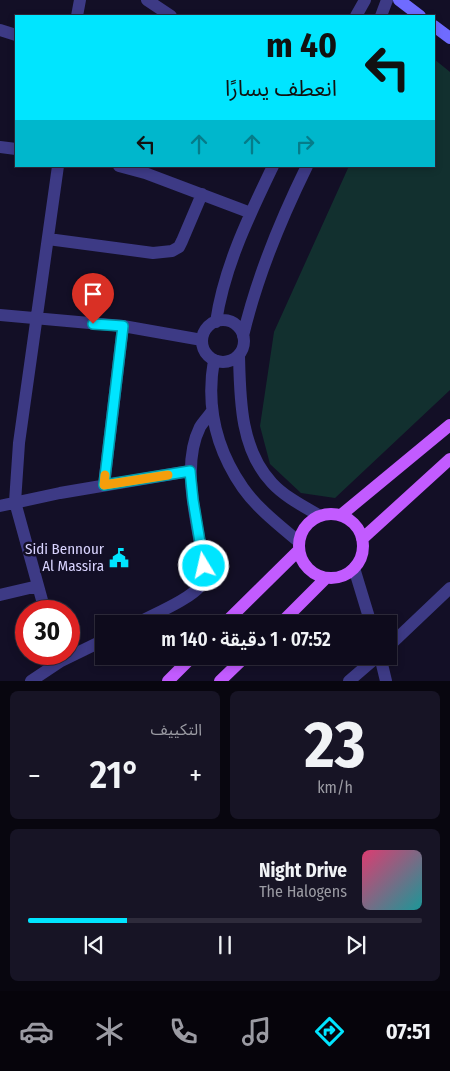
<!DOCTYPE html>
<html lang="ar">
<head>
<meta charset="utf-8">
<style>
	:root { --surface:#0e0b1c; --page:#171425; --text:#f1f3f6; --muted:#9b9ba3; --line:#2e2b3b; --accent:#00e5ff }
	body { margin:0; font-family:"Fira Sans Condensed","Noto Sans Arabic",sans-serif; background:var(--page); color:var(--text); direction:rtl; height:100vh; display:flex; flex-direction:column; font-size:19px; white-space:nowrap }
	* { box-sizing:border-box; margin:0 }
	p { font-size:16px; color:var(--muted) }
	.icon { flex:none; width:28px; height:28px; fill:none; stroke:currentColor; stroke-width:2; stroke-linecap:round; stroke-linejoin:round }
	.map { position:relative; height:681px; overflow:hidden; direction:ltr }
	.drawer { display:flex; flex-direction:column; gap:10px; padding:10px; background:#08060f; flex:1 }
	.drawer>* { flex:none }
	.banner { position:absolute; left:15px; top:15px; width:420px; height:152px; border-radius:0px; box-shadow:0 2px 8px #0003,0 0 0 1px var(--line); direction:rtl; background:#00e5ff; color:#111; overflow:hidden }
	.speed { position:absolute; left:15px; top:600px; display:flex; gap:10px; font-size:25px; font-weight:700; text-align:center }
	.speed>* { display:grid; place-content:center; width:65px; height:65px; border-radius:50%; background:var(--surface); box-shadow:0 2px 8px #0003,0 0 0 1px var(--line); line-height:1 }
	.speed .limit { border:8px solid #d22; background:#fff; color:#111 }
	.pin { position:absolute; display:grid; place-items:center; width:42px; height:42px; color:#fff; margin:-51px -21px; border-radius:50% 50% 50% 0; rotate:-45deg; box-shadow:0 0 5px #0007 }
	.pin .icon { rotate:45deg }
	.me { position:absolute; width:55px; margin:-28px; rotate:351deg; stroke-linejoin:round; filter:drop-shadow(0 0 4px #0008) }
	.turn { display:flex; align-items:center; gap:18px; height:105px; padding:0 15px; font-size:22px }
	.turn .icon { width:65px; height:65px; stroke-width:2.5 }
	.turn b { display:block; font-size:35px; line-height:42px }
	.lanes { display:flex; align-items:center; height:48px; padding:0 15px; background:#0003; justify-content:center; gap:25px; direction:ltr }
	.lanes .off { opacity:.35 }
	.big { font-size:38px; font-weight:600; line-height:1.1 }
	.drawer .tile { flex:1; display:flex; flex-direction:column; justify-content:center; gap:8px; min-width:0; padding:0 18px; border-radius:8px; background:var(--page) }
	.drawer .dial { align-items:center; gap:0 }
	.dial b { font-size:65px; line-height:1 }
	.song { display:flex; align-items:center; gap:15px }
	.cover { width:60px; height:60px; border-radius:8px; background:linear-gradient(135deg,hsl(340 70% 55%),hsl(180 70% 35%)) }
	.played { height:5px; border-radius:2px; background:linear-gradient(90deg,var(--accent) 25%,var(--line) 25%) }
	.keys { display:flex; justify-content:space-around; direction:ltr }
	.heat { display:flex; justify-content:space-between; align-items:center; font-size:28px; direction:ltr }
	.drawer .tiles { flex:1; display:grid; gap:10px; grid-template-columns:1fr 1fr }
	.tile:last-child { grid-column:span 2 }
	.trip { position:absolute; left:95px; top:615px; width:302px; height:50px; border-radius:0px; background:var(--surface); box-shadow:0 2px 8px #0003,0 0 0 1px var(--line); font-weight:600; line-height:50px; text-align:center; direction:rtl }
	.tabs { display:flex; height:80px; justify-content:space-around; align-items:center; background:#06040b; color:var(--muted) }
	.tabs .icon { width:35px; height:35px }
	.tabs .on { color:var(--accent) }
	.tabs b { font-size:22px; color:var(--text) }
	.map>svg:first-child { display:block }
	.green { fill:#12302f }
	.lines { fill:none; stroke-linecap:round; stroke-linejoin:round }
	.street { stroke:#3d3a85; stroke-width:12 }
	.secondary { stroke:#6f6bff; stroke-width:12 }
	.primary { stroke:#c25bff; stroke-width:12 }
	.route-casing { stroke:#0095a6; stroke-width:12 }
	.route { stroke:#00e5ff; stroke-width:9 }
	.slow { stroke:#f59e0b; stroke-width:9 }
	.labels { text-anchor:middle; stroke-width:5; stroke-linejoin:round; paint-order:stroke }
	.poi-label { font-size:15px; fill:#d9d4ff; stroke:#130f26; text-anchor:end }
</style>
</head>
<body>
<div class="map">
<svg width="450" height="681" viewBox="0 0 450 681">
	<rect width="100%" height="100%" fill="#130f26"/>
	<!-- green -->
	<path class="green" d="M434 59 450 72V390L335 498 301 493 270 464 260 426 274 332 349 166H434Z"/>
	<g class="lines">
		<!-- street -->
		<path class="street" d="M147 0 171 16
			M77 16 80 0
			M356 16 365 0
			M381 16 387 0
			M0 30 16 35
			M0 147 16 149
			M119 166 145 173 251 213
			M48 239 153 253 172 251 179 247 182 241 202 194
			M0 315 123 326 202 340
			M202 341a21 21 0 1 1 42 0a21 21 0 1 1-42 0Z
			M216 322C224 267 249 216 273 166
			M243 336C257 276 280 221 307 166
			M239 355C240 398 240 449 272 483 285 497 303 506 320 516
			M214 360C206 405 216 449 243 488 258 509 279 525 299 542
			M104 485 123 326
			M0 506 60 493 190 471
			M354 568 371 624
			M0 595 38 586
			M45 611 15 502 19 443 58 166
			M136 624C152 615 191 599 201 585 204 580 204 573 204 566 198 525 180 467 200 427 203 422 208 417 212 411
			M389 646 450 588
			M380 656 386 681
			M31 681 61 661 104 640
			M349 681 378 656"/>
		<!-- secondary -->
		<path class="secondary" d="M399 0 420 16
			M434 26 450 38"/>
		<!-- primary -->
		<path class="primary" d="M299 546a32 32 0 1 1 64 0a32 32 0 1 1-64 0Z
			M341 515 450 425
			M362 539 450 459
			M224 624 299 550
			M280 624 326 578
			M168 681 193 656
			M220 681 246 656"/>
	</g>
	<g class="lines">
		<defs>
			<path id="route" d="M93 324 123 326 104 485 190 471 193 500 204 566"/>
		</defs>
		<!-- route casing -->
		<use href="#route" class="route-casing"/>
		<!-- route -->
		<use href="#route" class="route"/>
		<!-- slow -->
		<path class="slow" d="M105 475 104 485 168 475"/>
	</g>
	<!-- icons -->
	<defs>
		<symbol id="civic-bare" viewBox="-9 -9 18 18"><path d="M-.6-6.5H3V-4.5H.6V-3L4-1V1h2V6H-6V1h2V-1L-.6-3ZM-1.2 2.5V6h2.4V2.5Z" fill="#00e5ff" stroke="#130f26" stroke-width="2.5" paint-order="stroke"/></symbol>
	</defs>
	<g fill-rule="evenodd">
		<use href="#civic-bare" x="105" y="544" width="28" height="28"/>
	</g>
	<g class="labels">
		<!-- poi labels -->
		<g class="poi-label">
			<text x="104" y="554">Sidi Bennour<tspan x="104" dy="17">Al Massira</tspan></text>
		</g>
	</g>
</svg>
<div class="speed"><div class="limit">30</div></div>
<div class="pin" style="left:93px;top:324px;background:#d93025"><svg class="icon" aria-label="arrive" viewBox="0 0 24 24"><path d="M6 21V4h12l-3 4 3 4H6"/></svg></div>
<svg class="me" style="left:204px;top:566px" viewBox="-20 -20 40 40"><circle r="17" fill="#00e5ff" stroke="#fff" stroke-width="3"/><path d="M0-11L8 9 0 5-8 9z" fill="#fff"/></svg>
<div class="trip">07:52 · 1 دقيقة · 140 m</div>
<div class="banner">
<div class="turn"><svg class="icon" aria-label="left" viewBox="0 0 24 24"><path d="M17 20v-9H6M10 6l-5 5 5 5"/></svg><div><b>40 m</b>انعطف يسارًا</div></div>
<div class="lanes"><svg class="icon" aria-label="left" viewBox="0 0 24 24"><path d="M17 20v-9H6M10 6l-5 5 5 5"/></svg><svg class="icon off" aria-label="ahead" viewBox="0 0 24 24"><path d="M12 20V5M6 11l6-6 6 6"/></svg><svg class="icon off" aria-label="ahead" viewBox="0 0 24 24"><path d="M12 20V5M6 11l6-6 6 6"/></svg><svg class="icon off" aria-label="right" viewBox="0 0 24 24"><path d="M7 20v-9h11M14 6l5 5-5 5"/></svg></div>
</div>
</div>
<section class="drawer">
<div class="tiles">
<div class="tile dial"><b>23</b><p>km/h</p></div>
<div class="tile"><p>التكييف</p>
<div class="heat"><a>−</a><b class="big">21°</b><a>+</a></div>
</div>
<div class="tile">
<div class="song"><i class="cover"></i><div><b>Night Drive</b><p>The Halogens</p></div></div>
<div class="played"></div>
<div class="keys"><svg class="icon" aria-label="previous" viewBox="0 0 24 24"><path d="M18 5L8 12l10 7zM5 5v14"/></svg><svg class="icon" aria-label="pause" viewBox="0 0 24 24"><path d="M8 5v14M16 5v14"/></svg><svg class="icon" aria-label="next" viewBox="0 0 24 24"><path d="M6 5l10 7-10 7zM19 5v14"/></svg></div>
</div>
</div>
</section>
<nav class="tabs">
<b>07:51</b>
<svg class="icon on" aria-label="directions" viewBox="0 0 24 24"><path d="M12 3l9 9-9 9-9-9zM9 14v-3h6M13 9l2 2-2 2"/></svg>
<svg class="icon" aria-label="music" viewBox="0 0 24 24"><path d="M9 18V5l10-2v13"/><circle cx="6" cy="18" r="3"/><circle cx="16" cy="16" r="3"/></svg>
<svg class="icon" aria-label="phone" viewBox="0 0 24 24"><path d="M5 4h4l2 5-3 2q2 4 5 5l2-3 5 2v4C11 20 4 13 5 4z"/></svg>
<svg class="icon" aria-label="climate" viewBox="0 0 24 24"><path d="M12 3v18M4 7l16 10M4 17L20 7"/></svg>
<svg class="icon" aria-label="car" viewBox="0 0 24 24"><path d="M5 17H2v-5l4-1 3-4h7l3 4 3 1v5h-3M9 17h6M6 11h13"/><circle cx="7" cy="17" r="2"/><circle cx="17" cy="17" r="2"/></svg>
</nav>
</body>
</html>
